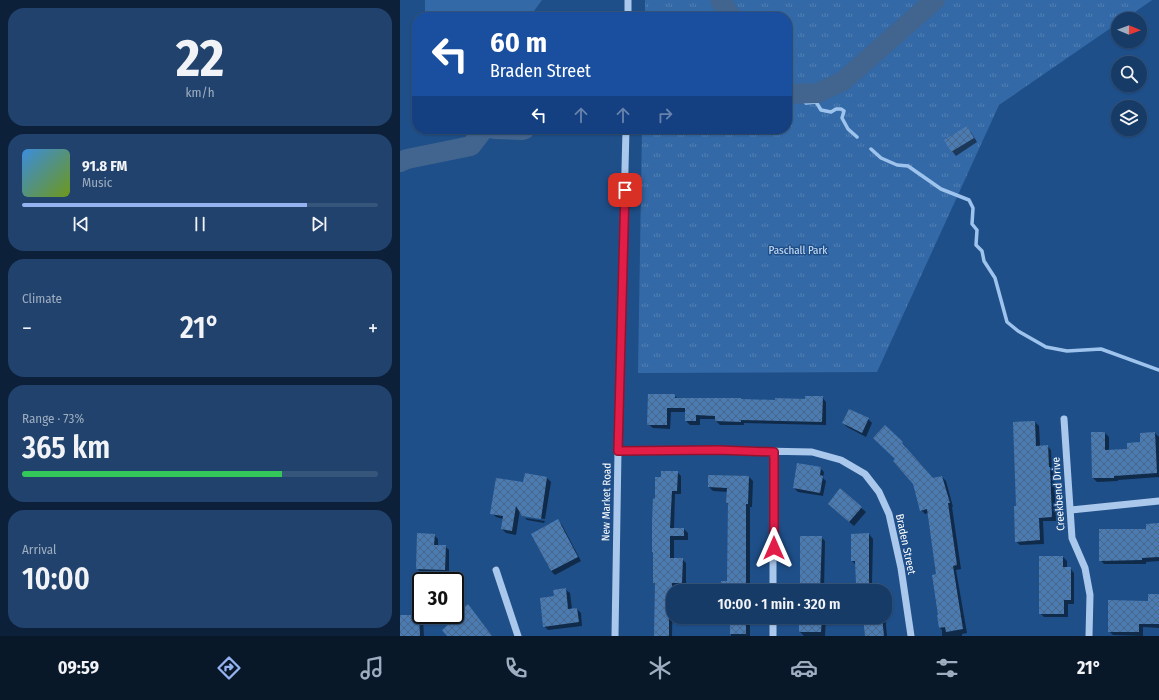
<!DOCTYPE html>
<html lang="en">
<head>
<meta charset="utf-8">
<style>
	:root { --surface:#173b67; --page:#20426d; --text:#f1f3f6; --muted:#9eadc0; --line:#36557b; --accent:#95b2f1 }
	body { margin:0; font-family:"Fira Sans Condensed",sans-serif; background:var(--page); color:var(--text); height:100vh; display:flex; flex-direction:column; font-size:15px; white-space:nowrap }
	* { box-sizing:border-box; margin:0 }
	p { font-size:13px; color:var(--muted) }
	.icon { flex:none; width:22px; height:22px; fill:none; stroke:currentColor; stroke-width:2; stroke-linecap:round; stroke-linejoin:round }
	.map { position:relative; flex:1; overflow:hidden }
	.sheet { display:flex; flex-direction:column; gap:8px; padding:8px; background:#0d2039; width:400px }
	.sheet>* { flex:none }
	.hud { position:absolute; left:12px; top:12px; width:380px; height:122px; border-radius:16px; box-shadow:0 1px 3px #0004,0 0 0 1px var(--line); background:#1a4fa0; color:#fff; overflow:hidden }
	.needle { width:26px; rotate:91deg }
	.tools { position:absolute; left:711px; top:12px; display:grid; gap:8px }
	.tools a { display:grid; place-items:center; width:36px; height:36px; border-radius:50%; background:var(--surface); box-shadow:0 1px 3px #0004,0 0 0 1px var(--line); font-size:20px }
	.speed { position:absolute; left:12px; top:572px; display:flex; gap:8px; font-size:20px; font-weight:700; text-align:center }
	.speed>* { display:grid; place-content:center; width:52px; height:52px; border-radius:50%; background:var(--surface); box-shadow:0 1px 3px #0004,0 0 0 1px var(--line); line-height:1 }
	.speed .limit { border:2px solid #111; border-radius:6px; background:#fff; color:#111 }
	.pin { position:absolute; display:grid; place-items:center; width:34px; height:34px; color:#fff; margin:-17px; border-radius:8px; box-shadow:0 2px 6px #0006 }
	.me { position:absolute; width:44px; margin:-22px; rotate:0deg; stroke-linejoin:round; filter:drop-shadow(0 0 3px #0008) }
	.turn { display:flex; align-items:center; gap:14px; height:84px; padding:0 12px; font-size:18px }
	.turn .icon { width:52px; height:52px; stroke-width:2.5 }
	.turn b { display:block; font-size:28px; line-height:34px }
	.lanes { display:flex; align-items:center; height:38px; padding:0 12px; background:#0003; justify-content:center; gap:20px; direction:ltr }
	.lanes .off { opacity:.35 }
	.big { font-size:30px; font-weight:600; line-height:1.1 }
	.sheet .tile { flex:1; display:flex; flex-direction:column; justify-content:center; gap:6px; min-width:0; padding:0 14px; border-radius:16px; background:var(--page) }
	.sheet .dial { align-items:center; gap:0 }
	.dial b { font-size:52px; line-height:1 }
	.song { display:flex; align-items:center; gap:12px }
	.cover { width:48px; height:48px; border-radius:6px; background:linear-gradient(135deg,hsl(210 70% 55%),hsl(80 70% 35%)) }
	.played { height:4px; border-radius:2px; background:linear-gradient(90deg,var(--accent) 80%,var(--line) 80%) }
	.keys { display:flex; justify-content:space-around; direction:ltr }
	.heat { display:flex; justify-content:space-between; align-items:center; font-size:22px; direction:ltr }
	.charge { height:6px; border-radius:3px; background:linear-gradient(90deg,#34c759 73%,var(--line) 0) }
	.trip { position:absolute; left:266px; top:584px; width:226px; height:40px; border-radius:16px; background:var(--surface); box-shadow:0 1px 3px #0004,0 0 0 1px var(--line); font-weight:600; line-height:40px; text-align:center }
	.tabs { display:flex; height:64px; justify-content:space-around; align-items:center; background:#091829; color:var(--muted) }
	.tabs .icon { width:28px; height:28px }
	.tabs .active { color:var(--accent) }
	.tabs b { font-size:18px; color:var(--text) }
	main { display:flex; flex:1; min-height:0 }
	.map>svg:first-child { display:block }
	.park { fill:url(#park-tufts) }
	.garden { fill:#3369a7 }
	.shadow { fill:#0007 }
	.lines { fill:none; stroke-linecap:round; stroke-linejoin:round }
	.stream { stroke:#9ec4ed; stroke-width:3.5 }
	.river { stroke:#42658f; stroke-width:20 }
	.building { fill:url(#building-cross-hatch) }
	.minor { stroke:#aac8eb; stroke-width:7 }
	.route-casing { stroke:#92132f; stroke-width:10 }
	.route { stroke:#e11d48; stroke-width:7 }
	.labels { text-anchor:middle; stroke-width:3; stroke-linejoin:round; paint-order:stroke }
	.park-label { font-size:11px; fill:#cfe2f8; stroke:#1f4f89 }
	.street-label { font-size:11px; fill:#fff; stroke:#1f4f89 }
</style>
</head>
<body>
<main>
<section class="sheet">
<div class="tile dial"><b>22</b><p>km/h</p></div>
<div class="tile">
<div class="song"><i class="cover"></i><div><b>91.8 FM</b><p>Music</p></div></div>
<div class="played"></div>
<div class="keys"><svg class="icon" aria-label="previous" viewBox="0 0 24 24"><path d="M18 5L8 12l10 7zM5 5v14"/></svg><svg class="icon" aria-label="pause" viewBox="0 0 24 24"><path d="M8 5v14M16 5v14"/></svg><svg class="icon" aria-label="next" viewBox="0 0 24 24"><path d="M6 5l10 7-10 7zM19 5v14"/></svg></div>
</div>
<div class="tile"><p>Climate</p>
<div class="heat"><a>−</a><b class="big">21°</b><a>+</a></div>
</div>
<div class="tile"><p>Range · 73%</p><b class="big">365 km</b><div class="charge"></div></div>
<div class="tile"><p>Arrival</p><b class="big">10:00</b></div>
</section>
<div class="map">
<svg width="759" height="636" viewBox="0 0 759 636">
	<defs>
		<pattern id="park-tufts" width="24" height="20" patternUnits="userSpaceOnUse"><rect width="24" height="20" fill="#3369a7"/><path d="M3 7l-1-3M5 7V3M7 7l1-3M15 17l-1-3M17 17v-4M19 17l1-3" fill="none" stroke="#5280b4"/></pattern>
		<pattern id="building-cross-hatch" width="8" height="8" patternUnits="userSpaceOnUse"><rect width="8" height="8" fill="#4b7bb3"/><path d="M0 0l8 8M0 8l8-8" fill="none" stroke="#4b6685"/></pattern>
	</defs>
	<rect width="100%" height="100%" fill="#1f4f89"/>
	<!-- park -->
	<path class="park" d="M245 0H752L725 19H718V23L599 105 477 372 238 373 242 129H387V17H245Z"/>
	<!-- garden -->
	<path class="garden" d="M25 0H142L134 11 121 17H25Z"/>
	<!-- shadow -->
	<path class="shadow" d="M567 128 571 132 577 142 556 156 552 151Z
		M274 395 278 399 376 401 406 400 422 397 426 402V425L344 423V425H320L316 421V419H300V425H290L286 421V412H271L270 429 253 428 248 424Z
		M468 419 472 423 466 437 447 427 443 423Z
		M635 422 639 426 640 446H647L651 450 652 470 654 472 656 521H643L644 544 620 545 616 541 617 507Z
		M485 426 506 447H505L533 479 542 477 546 481 553 507H552L561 569 556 570 567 633 562 634V636H542V630L540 628 538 575 528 513 525 514 521 510 514 484 497 459Z
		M705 433 709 437V451L728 450 742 443 755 433 759 437V477L718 480V481L697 482 693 478Z
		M420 468 424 472 423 478 426 481 423 496 398 492 394 488Z
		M277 472 281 476V494H275L274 529H284L288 533V540H274V559H282L286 563V587H276V591H273L272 636H255L256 584 254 582 256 500 262 478Z
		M349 477 353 481 352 507H350V591H322L328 582 329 504 327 503 328 492 313 491 309 487Z
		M147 478 151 482 145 519 123 516 120 510 116 535 106 533 102 529 103 519 96 517 92 513 124 484Z
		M441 490 466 512 454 526 433 508Z
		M125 518 145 521 144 523 127 520Z
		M158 521 162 525 181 561 155 575 151 571 132 534Z
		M759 524V561L746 562V564H704L700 560 747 530Z
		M469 534 473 539 472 584H479L483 588V591H457L456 565 452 561Z
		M34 535 38 539V546H45L49 550V573H21L17 568Z
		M421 537 425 541 424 591H400Z
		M663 557 667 561V568H670L674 573V604H668V617H644L640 613Z
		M165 589 170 593 172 609H177L181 613 182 626 148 630 144 626 155 597Z
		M759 595V628L743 627V636L713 635 709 631Z
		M485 615 487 636H466L464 617H485Z
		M0 616H19L23 620 24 636H0Z
		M331 617H350V636H331Z
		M400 617H426L425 636H404L400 632Z"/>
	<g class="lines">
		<!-- stream -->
		<path class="stream" d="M398 94 406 103 416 102 421 110 431 112 436 109H441L444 111 442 118 448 129 457 137
			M471 149 481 158 497 165 508 166 541 189 569 200 573 208 572 224 577 230 576 245 582 251 584 261 595 278 607 322 618 331 646 347 667 351 701 349 759 370"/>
		<!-- river -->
		<path class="river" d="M320 0 332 17
			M387 94 418 93 443 81 535 0
			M94 129 122 130 125 129
			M0 162 7 159 71 146 84 129"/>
	</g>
	<!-- building -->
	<path class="building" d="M567 126 574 138 551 152 544 140Z
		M248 394H275V398H341V399L375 400V398L405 399V396H423L422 422 341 420V422L315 421V416L296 415V421H285V408H267V425H247Z
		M449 409 469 418 462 433 442 423Z
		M635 421 636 446 648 445 649 467H650L652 517 639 518 640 540 615 542 614 506H616L613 422Z
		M485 425 503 442 502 443 533 478 542 476 550 503H548L557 565 553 566 563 629 546 632 545 627 539 628 537 615H538L532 575 536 574 527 509 520 511 513 484 493 461 495 459 473 438Z
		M691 432H705V450L727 449V443L740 442V433L755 432 757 473 714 476V478H692Z
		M397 463 421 467 420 475 423 476 420 493 393 488Z
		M261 471H278L277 491H272L270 528H284V536H270V558H283L282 583H272V611H269V636H254L255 583H253V552H252V523L253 498 255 499V477H261Z
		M125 473 147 477 141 519 122 516 116 506 112 531 101 529 103 516 90 514 96 478 123 482Z
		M308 475 349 476 348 504H346V591H321V581H327L328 503H326L327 488 308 487Z
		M440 488 462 507 449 522 428 504Z
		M158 519 178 557 151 571 131 534Z
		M759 523V557L742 558V560L699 561V529H746V524Z
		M17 533 35 534 34 545H46L45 570 16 569Z
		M469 533V583H479V591H447V583H456L455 561H451V534Z
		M400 536H422L420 591H400Z
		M639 556H663V567H671V600H664V614H639Z
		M166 588 168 609 177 608 179 622 143 627 140 598 154 596 153 590Z
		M748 594H759V624H739V632H708V600L748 601Z
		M68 604 92 636H47L42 630 62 613 60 610Z
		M0 615H19L20 636H0Z
		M330 617H346V634H330Z
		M399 617H422L421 632H399Z
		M463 617H482L484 636H465Z"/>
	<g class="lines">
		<!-- minor -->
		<path class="minor" d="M228 17V0
			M664 419 672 538 685 568 690 595 689 636
			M218 451 318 450 412 452 441 460 465 474 479 492 489 514 501 568 511 636
			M671 510 759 501
			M96 570 118 636
			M373 591V452
			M215 636 218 451 226 129
			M373 636V617"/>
	</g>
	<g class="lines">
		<defs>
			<path id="route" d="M225 190 218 451 318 450 374 452V548"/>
		</defs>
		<!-- route casing -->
		<use href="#route" class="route-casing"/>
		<!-- route -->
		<use href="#route" class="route"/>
	</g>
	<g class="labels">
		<!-- park labels -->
		<g class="park-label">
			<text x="398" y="254">Paschall Park</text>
		</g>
		<!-- street labels -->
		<g class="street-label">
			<text transform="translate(658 494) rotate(-94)" y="4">Creekbend Drive</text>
			<text transform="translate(206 502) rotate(-89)" y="4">New Market Road</text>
			<text transform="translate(506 544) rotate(78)" y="4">Braden Street</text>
		</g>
	</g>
</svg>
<div class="tools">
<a><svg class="needle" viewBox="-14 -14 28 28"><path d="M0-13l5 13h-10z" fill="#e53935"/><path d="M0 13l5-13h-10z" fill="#9eadc0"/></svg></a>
<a><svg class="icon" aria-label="search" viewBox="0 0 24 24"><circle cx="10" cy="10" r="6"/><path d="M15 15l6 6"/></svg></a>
<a><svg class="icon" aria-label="layers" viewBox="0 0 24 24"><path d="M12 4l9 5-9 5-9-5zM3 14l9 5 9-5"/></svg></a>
</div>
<div class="speed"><div class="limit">30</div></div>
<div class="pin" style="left:225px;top:190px;background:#d93025"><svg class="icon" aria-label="arrive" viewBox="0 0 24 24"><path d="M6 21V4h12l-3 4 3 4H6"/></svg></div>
<svg class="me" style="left:374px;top:548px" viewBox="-20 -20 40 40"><path d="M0-17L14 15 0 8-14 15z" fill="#e11d48" stroke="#fff" stroke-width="4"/></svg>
<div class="trip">10:00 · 1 min · 320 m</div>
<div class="hud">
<div class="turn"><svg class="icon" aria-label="left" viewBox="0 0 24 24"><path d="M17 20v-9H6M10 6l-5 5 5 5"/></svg><div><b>60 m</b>Braden Street</div></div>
<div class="lanes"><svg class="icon" aria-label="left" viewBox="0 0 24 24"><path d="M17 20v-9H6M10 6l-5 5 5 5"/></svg><svg class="icon off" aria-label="ahead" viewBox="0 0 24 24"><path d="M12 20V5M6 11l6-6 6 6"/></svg><svg class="icon off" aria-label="ahead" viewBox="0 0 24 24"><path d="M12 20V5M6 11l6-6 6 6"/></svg><svg class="icon off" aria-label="right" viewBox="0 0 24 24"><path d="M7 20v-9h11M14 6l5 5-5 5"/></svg></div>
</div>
</div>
</main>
<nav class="tabs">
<b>09:59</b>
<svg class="icon active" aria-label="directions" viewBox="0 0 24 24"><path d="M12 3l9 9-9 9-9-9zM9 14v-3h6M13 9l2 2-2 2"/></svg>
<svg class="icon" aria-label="music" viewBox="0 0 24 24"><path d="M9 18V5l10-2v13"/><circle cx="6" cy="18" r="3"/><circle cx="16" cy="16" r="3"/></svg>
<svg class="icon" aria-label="phone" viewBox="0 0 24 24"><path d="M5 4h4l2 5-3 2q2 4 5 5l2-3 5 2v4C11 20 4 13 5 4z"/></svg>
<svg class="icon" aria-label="climate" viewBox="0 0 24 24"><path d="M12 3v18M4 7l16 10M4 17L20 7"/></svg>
<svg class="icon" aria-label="car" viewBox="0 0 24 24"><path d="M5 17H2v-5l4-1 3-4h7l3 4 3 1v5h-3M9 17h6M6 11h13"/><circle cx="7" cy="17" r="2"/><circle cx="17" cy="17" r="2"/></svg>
<svg class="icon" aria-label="filters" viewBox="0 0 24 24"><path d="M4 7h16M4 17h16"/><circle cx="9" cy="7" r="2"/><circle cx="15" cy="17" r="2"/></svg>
<b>21°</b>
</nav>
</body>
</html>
